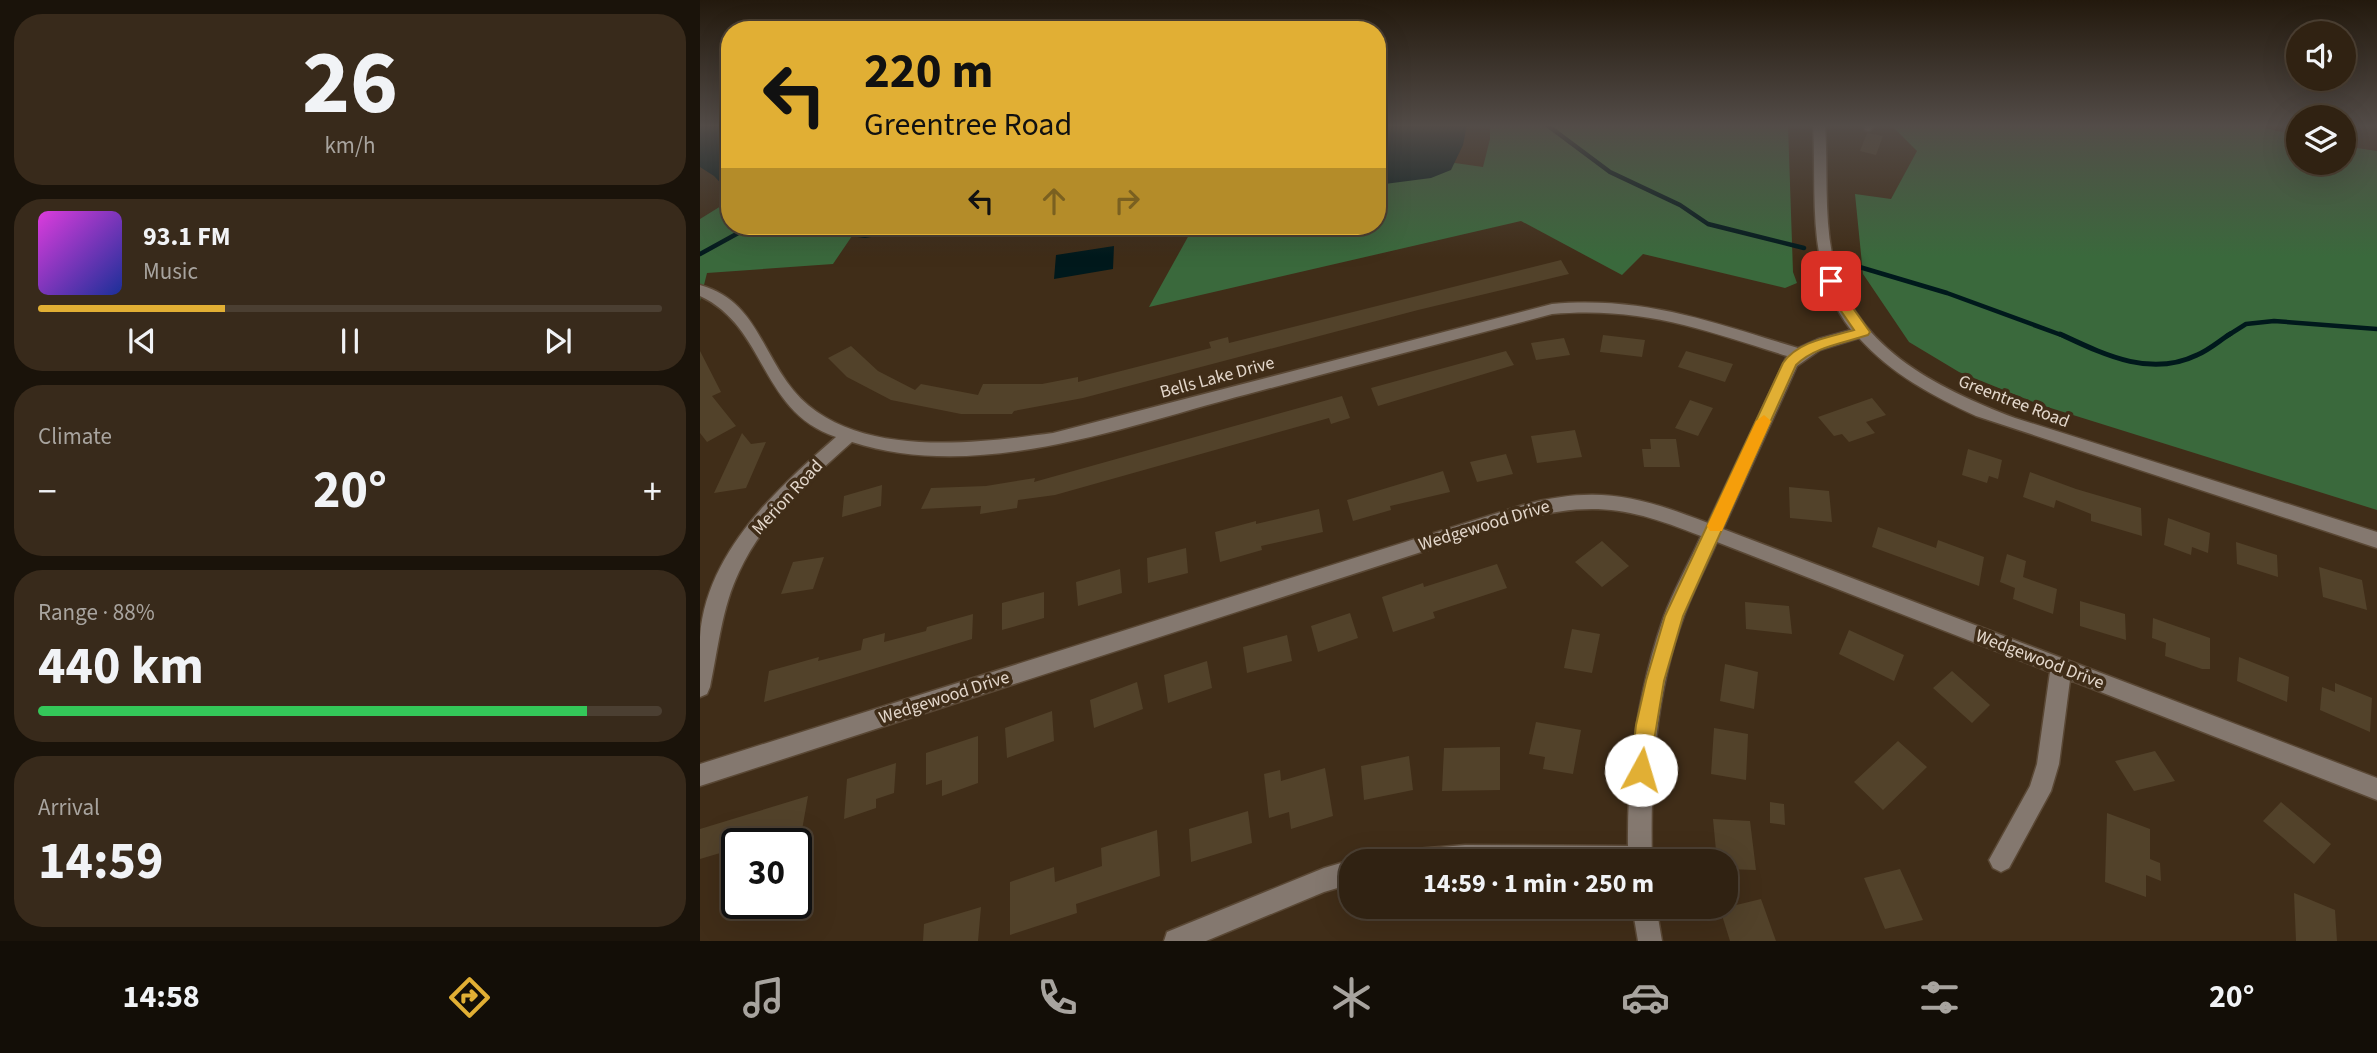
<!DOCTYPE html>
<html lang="en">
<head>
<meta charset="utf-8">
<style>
	:root { --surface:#302212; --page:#382a1b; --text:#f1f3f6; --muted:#a8a49f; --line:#4b3f32; --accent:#e1af34 }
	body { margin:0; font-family:"Source Sans 3",sans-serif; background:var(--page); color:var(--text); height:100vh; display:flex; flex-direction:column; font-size:26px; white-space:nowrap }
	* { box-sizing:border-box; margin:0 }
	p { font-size:23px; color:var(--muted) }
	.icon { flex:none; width:38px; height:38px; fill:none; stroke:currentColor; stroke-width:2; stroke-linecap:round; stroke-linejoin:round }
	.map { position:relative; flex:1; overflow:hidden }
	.panel { display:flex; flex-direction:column; gap:14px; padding:14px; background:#1a130a; width:700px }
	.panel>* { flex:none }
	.hud { position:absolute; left:21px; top:21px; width:665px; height:214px; border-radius:28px; box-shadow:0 7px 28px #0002,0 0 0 2px var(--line); background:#e1af34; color:#111; overflow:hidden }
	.controls { position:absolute; left:1586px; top:21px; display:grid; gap:14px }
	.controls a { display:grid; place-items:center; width:70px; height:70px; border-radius:50%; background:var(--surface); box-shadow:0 7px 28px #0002,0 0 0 2px var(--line); font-size:35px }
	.speed { position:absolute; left:21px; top:828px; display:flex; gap:14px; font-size:35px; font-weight:700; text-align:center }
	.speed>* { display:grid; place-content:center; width:91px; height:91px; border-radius:50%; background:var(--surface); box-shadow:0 7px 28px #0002,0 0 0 2px var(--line); line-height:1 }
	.speed .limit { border:4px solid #111; border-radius:10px; background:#fff; color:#111 }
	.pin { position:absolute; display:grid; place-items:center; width:60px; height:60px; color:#fff; margin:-30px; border-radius:14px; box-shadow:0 4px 10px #0006 }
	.me { position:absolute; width:77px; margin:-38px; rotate:6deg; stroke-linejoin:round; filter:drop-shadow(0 0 5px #0008) }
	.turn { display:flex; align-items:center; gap:24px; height:147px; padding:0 28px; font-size:32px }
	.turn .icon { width:91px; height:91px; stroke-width:2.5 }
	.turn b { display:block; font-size:49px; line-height:60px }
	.lanes { display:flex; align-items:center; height:66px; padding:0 28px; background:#0003; justify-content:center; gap:35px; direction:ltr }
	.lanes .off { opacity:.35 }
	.big { font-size:52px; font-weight:700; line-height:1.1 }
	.panel .widget { flex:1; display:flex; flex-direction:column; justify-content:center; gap:10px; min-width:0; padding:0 24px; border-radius:28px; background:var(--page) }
	.panel .dial { align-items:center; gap:0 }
	.dial b { font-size:91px; line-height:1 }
	.song { display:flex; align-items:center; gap:21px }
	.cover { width:84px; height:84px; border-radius:10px; background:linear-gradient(135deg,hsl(300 70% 55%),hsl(230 70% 35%)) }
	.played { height:7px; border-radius:4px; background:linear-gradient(90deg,var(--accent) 30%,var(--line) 30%) }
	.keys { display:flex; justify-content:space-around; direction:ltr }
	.heat { display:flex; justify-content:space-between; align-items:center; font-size:38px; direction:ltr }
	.charge { height:10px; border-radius:5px; background:linear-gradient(90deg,#34c759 88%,var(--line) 0) }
	.trip { position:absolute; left:639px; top:849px; width:399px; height:70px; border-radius:28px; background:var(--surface); box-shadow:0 7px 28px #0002,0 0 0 2px var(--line); font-weight:700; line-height:70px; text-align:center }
	.menu { display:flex; height:112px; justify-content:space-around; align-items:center; background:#130e07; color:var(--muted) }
	.menu .icon { width:49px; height:49px }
	.menu .current { color:var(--accent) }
	.menu b { font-size:32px; color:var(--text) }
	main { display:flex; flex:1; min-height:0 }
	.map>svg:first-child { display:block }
	.forest { fill:#3a693c }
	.water { fill:#00191c }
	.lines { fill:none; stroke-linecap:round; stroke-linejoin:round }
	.stream-far1 { stroke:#00191c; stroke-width:4.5 }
	.stream { stroke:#00191c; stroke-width:5 }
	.building { fill:#52422a }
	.minor-casing { stroke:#5a4835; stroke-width:3 }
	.minor { fill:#84786f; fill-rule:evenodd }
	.route { fill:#e1af34; stroke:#927222; stroke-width:2 }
	.slow { fill:#f59e0b }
	.labels { text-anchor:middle; stroke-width:7; stroke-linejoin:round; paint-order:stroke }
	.street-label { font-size:18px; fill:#e3d7cb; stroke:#402d18 }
</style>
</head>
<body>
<main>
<section class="panel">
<div class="widget dial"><b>26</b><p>km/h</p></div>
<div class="widget">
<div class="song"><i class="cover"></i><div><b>93.1 FM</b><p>Music</p></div></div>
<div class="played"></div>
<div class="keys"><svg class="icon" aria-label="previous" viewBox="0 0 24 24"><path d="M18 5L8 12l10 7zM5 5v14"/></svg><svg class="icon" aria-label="pause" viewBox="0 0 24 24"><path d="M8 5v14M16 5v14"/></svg><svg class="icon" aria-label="next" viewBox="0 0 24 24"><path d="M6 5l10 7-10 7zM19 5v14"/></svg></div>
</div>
<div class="widget"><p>Climate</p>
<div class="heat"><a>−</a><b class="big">20°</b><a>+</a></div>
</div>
<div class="widget"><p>Range · 88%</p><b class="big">440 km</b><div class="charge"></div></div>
<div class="widget"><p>Arrival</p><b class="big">14:59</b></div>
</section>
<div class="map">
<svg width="1677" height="941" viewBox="0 0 1677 941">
	<rect width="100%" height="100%" fill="#402d18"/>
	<!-- forest -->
	<path class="forest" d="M790 125H1088L1093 272 1097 283 1085 288 943 254 922 275 821 221 449 307 494 226H677V183L755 163 783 167 790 139Z
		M1191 125H1553L1598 136V163H1643V146L1677 151V510L1341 405 1259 372 1209 342 1163 274 1155 194 1191 199 1217 151Z
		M21 206 30 211V226H73L152 236 133 264 7 273 0 301V219Z"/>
	<!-- water -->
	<path class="water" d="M0 125H30V193L14 176 0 167Z
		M677 125H767L763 145 751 170 731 178 677 185Z
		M73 226H214L184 235 165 238Z
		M414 246 413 269 354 279 356 255Z"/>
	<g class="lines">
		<!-- stream-far1 -->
		<path class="stream-far1" d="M847 125 910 172 980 205 1008 224 1104 248
			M0 254 51 226
			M1146 263 1247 293 1364 336
			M1527 336 1546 324 1574 321 1677 329"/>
		<!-- stream -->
		<path class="stream" d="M1360 334C1403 354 1450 378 1497 355 1509 350 1519 341 1530 334"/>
	</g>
	<!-- building -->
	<path class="building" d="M1167 133 1183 136 1176 155 1160 151Z
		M861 260 869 274 718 310 383 398 314 411 312 414H261L191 400 147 377 128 358 151 346 178 371 215 390 221 384 278 395 283 384H342L378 377V382L511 348 509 342 528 337 529 343Z
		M903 335 945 340 942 357 900 352Z
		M864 338 870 355 836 360 831 343Z
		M0 351 21 392 12 396 36 426 7 442 0 433Z
		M806 351 814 365 678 406 671 388Z
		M986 351 1033 364 1025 382 978 367Z
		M642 396 650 418 631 424 629 418 355 495 318 500 317 508 280 514 281 506 221 509 231 488 286 486 335 478 334 482Z
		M1172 398 1186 415 1166 422 1175 433 1149 442 1142 434 1134 436 1118 417Z
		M990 400 1013 408 998 436 975 428Z
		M875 430 882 457 837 463 831 436Z
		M42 433 51 444 66 442 46 488 14 493Z
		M950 439H976L980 467H944L942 449H951Z
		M1268 449 1302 460 1298 479 1289 476 1287 483 1262 475Z
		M806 454 813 474 777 482 770 462Z
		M743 471 750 492 690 506 691 510 653 521 647 500Z
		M1330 472 1376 489 1441 508 1442 536 1391 521V514L1356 500 1354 508 1323 497Z
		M182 485 181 506 142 517 144 496Z
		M1089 487 1129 491 1132 522 1090 518Z
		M619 509 623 532 561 546 562 550 520 562 515 532 556 521V524Z
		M1468 518 1510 533 1508 553 1492 547 1491 555 1464 545Z
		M1178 527 1236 548 1238 540 1284 557 1279 586 1172 547Z
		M902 541 929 566 902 587 875 562Z
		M1536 542 1577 555 1578 577 1537 564Z
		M486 548 488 573 448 583 447 558Z
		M1307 554 1326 561 1323 577 1357 589 1353 614 1313 599 1315 588 1300 582Z
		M124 557 113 589 81 594 93 562Z
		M797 564 807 588 733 612 735 618 693 632 682 597 723 583 724 587Z
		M1619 567 1662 580 1667 610 1623 597Z
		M420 569 422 593 378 606 376 582Z
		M344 592V618L302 630V603Z
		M1380 601 1425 614 1426 640 1380 626Z
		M1045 602 1089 606 1092 634 1046 629Z
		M650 613 658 638 618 652 611 626Z
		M273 614 272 639 64 702 69 671 119 657 118 661 161 650 163 639 185 633 184 642 226 631 227 627Z
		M1453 618 1510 638V669H1502L1465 656 1466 643 1452 638Z
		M872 629 900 634 892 673 864 668Z
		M1149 630 1204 655 1194 681 1139 654Z
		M587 635 592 661 547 673 543 647Z
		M1539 657 1589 677 1587 702 1537 681Z
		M507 661 512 688 468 703 464 675Z
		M1025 664 1058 672 1054 709 1020 701Z
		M1252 671 1290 705 1272 723 1233 688Z
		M437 682 443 709 394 728 390 700Z
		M1635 683 1672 698 1670 732 1620 710 1622 687 1635 692Z
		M352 711 354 741 307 758 305 728Z
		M836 722 881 730 873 774 843 769 845 757 829 754Z
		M1014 728 1048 734 1046 780 1011 774Z
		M278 736V783L242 796V780L226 785V753Z
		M1198 741 1227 767 1183 810 1154 782Z
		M800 747V790L742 791 744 748Z
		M1455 751 1475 781 1434 791 1415 761Z
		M709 756 713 790 664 800 661 766Z
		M196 763 194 793 176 799V808L144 819 147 779Z
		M625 768 633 816 591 829 589 812 569 818 564 774 580 770 581 781Z
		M108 796 102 830 53 844H37V848L0 859V829Z
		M1070 802 1084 804 1085 825 1070 823Z
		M1581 802 1631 844 1614 864 1563 821Z
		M548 811 552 843 491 862 489 829Z
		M1407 813 1450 829V859L1460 863 1461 881 1446 875V897L1405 882Z
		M1013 819 1050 821 1056 870 1026 869V861H1017Z
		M457 830 460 876 376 904 377 913 310 935V882L354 867 355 882 402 866 401 848Z
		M1200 869 1223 920 1185 929 1164 878Z
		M1594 893 1635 910 1637 941H1596Z
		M1061 899 1076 941H1030L1020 909Z
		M281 907 278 941H223L224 924Z"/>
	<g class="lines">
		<defs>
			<path id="minor" d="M1113 125H1125C1128 168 1124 212 1132 254 1149 345 1236 388 1315 418L1677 532V548L1276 416C1233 396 1191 374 1159 338L1120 350 1097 366 1023 529 1677 778V800L1370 680 1359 764 1351 791 1309 868 1301 872 1293 868 1289 860 1330 786 1337 764 1350 672 1017 542C1006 567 993 591 984 616 955 693 950 779 952 861H704L708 853 716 849 765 845 928 846C927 769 938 692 963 619 973 591 989 563 1001 536 933 509 896 500 823 519L0 786V764L823 505C897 485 938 496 1008 523L1087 356C1004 330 942 306 852 314 751 341 649 367 548 394 425 426 279 483 152 442 110 480 63 519 39 572 22 607 18 649 10 687L7 694 0 697C0 677 0 657 0 637 6 552 77 489 136 437 59 411 67 327 0 296V285C51 299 60 344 87 382 142 461 271 444 353 433L852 304C945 296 1011 322 1098 348L1118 339 1151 330C1105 271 1117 195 1113 125Z
				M1164 125H1176L1169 131 1165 130Z
				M651 860 653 861H651V884L624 892 506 941H464L467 932 624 868Z
				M932 906H956L962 941H938Z"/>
		</defs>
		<!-- minor casing -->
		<use href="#minor" class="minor-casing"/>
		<!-- minor -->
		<use href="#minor" class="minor"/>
	</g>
	<!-- sky -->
	<linearGradient id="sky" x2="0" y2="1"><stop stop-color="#23190d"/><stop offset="0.49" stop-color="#534c48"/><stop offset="1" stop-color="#534c48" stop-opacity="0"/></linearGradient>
	<rect width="1677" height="257" fill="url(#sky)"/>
	<!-- route -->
	<path class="route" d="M1131 277 1136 278 1143 294 1170 332 1168 335C1144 343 1114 347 1096 365L983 616 964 681 948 777 941 780 934 777 931 770 936 725 946 681 965 616 1083 363C1098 341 1130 337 1154 330L1130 295 1124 281Z"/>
	<!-- slow -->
	<path class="slow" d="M1064 415 1071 421 1024 526 1022 531H1010L1007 526 1056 421Z"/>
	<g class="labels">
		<!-- street labels -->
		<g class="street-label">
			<text transform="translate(517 377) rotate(-15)" y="6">Bells Lake Drive</text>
			<text transform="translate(1314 401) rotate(21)" y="6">Greentree Road</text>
			<text transform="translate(87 497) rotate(-47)" y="6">Merion Road</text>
			<text transform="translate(784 525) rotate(-17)" y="6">Wedgewood Drive</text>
			<text transform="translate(1340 659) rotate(21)" y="6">Wedgewood Drive</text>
			<text transform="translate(244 697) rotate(-18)" y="6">Wedgewood Drive</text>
		</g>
	</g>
</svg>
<div class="controls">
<a><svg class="icon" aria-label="sound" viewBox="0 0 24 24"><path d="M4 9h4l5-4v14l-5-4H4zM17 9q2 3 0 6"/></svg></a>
<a><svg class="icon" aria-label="layers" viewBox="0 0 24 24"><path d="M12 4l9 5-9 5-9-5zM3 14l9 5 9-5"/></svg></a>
</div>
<div class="speed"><div class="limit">30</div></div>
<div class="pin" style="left:1131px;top:281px;background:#d93025"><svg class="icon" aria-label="arrive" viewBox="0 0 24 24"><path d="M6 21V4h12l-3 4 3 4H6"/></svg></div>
<svg class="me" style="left:941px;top:770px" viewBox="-20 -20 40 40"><circle r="19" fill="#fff"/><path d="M0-13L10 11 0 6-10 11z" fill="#e1af34"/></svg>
<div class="trip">14:59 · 1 min · 250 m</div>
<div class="hud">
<div class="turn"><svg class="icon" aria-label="left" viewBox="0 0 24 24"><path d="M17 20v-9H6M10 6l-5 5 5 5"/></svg><div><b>220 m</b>Greentree Road</div></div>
<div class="lanes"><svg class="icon" aria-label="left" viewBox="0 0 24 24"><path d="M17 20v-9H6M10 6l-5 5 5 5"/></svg><svg class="icon off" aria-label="ahead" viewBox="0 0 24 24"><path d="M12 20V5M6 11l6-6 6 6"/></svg><svg class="icon off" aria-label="right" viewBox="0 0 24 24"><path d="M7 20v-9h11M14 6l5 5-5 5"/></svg></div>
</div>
</div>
</main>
<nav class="menu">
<b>14:58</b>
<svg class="icon current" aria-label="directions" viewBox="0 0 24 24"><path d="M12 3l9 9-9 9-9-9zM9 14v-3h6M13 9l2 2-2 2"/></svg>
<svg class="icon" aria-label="music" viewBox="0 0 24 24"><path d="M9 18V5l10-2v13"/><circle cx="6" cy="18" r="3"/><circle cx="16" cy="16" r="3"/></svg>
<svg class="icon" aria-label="phone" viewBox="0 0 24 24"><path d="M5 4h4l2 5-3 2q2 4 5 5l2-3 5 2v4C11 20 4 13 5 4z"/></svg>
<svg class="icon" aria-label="climate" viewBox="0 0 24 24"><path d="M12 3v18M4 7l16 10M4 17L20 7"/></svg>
<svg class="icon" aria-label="car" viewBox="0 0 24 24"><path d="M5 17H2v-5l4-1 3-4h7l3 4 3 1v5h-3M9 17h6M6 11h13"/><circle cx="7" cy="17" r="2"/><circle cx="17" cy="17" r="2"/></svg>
<svg class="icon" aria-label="filters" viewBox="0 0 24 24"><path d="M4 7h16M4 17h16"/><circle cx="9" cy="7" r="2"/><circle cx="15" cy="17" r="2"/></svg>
<b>20°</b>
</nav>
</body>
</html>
